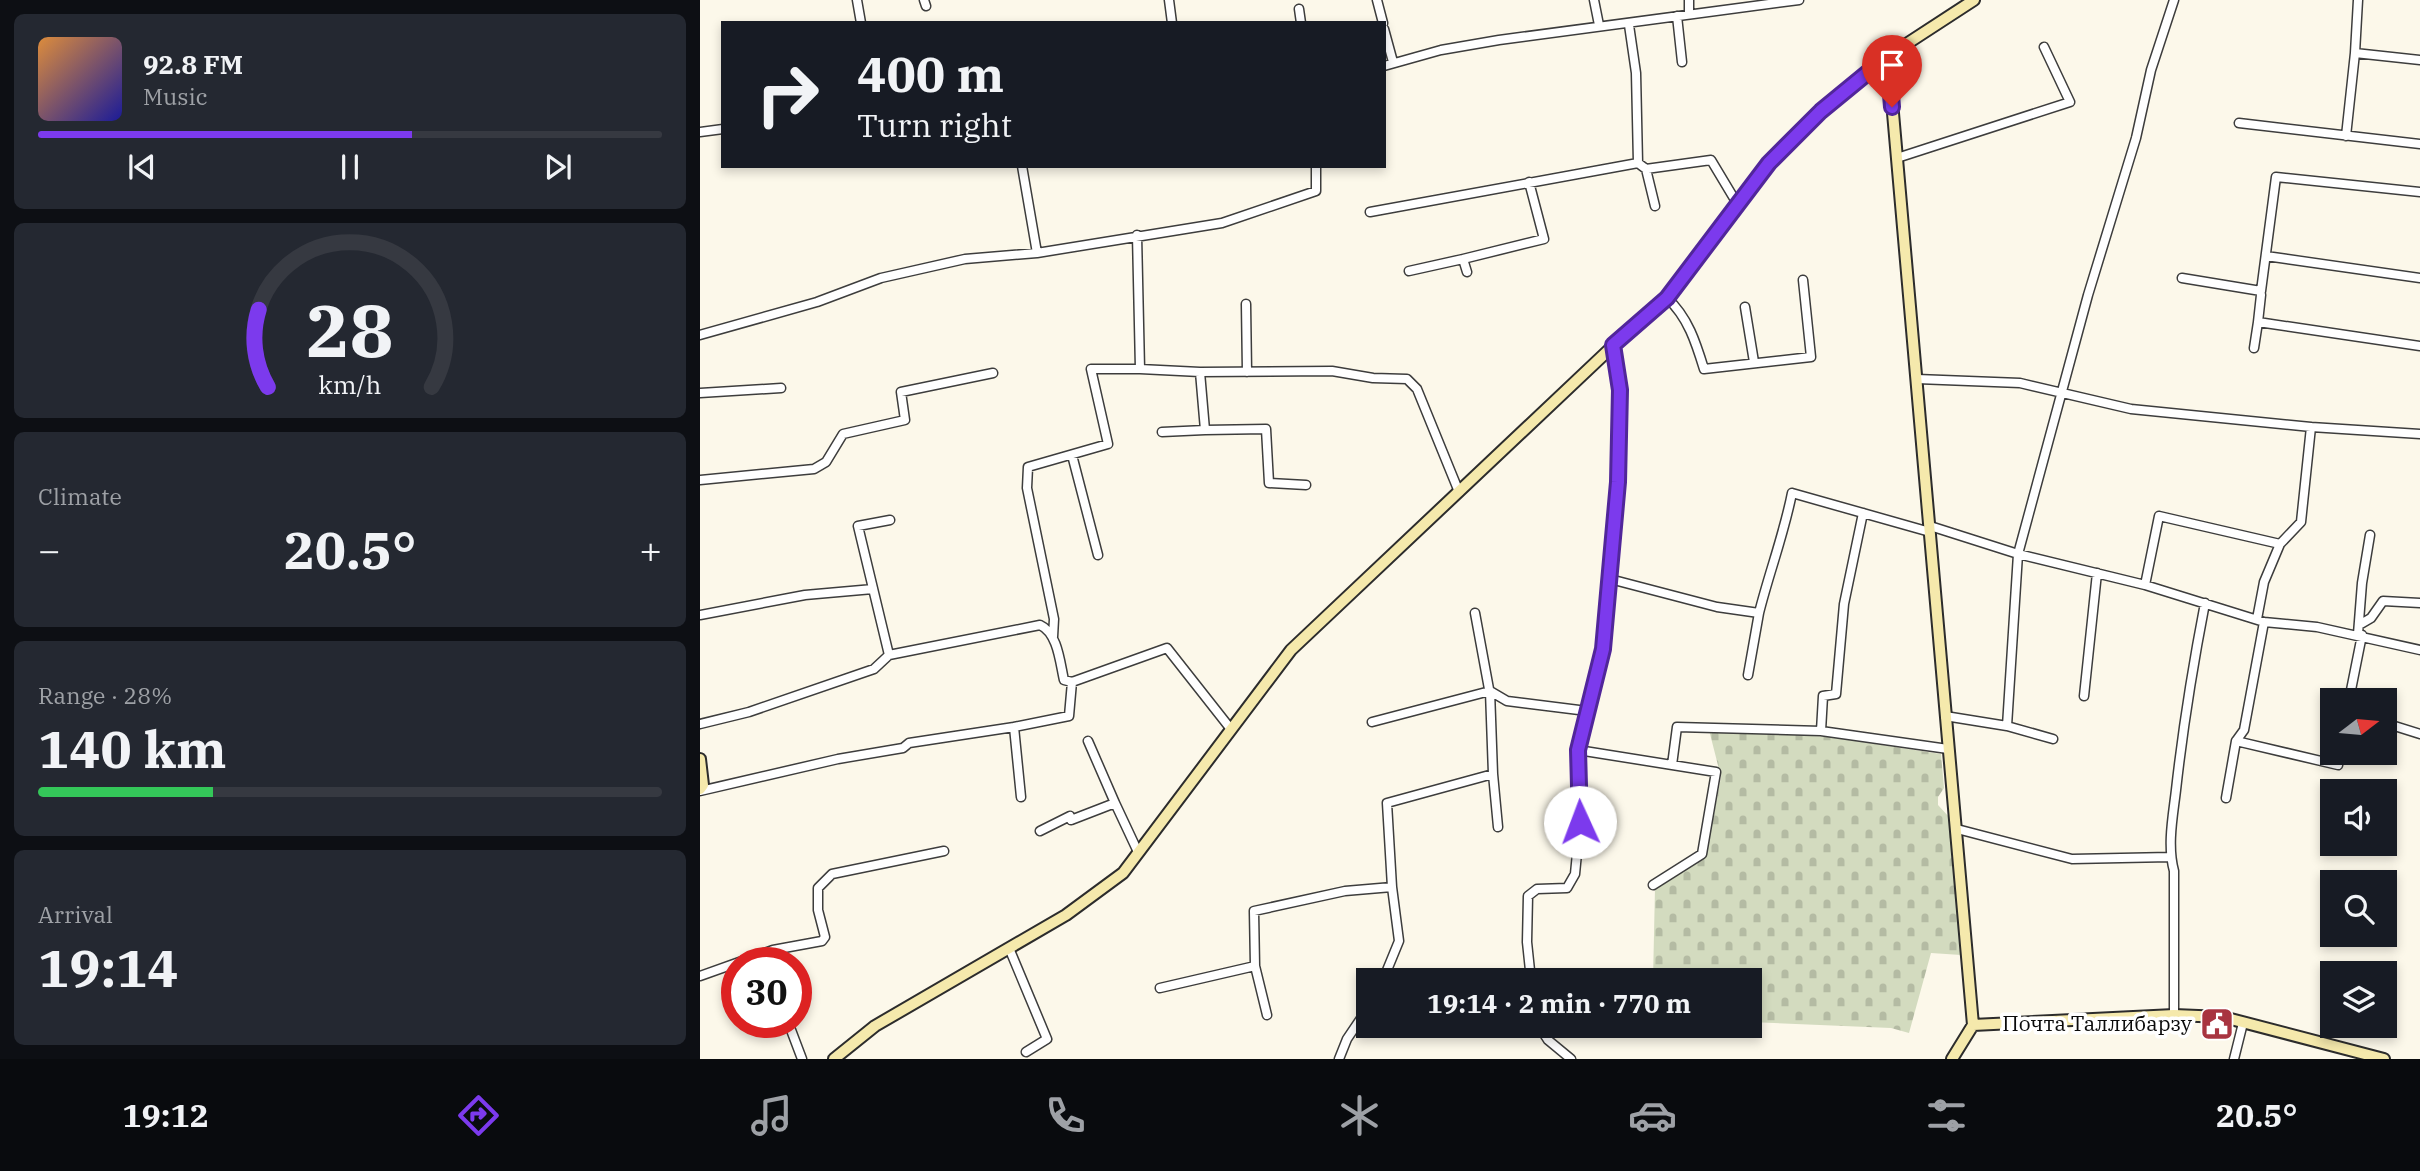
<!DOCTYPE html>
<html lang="en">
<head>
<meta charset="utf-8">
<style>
	:root { --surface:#171b24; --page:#242831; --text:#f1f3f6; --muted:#9ea1a6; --line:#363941; --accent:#7c3aed }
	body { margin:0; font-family:"IBM Plex Serif",serif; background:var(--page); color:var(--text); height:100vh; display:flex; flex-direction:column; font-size:26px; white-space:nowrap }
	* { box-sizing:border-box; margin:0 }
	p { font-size:23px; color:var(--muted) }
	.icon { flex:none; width:38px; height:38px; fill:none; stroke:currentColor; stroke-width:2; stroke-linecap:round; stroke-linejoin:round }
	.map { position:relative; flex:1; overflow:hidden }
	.sheet { display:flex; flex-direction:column; gap:14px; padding:14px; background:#0d0f14; width:700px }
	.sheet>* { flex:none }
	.top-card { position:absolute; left:21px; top:21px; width:665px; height:147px; border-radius:0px; box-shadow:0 4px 10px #0003; background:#171b24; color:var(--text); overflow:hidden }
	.needle { width:46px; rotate:74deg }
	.controls { position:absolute; left:1620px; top:688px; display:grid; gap:14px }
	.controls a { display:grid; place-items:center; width:77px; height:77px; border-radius:0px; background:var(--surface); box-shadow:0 4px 10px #0003; font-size:35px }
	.speed { position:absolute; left:21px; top:947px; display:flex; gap:14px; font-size:35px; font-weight:700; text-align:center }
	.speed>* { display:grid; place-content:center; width:91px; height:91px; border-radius:50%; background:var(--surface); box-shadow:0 4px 10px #0003; line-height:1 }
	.speed .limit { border:10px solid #d22; background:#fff; color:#111 }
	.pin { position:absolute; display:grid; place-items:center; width:60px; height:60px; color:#fff; margin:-72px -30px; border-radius:50% 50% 50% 0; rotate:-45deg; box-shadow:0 0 7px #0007 }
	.pin .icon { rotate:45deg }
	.me { position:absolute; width:77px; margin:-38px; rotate:358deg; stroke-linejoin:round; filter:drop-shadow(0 0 5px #0008) }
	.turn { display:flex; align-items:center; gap:24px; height:147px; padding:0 21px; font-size:32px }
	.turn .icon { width:91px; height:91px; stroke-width:2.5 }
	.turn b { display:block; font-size:49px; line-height:60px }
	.big { font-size:52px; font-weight:700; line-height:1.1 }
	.sheet .tile { flex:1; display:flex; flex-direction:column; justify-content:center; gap:10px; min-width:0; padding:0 24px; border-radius:10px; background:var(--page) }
	.sheet .dial { align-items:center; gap:0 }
	.dial svg { height:182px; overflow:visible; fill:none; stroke:var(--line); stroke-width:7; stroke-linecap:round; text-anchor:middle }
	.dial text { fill:var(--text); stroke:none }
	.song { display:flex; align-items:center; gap:21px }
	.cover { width:84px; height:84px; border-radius:10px; background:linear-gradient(135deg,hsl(30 70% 55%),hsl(240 70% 35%)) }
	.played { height:7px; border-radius:4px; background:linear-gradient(90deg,var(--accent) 60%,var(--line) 60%) }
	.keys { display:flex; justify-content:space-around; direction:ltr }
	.heat { display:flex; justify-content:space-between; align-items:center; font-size:38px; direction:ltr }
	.charge { height:10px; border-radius:5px; background:linear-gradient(90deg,#34c759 28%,var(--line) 0) }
	.trip { position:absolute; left:656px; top:968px; width:406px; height:70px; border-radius:0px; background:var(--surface); box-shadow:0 4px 10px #0003; font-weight:700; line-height:70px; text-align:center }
	.tabs { display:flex; height:112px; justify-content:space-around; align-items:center; background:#090b0e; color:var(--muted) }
	.tabs .icon { width:49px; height:49px }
	.tabs .on { color:var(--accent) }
	.tabs b { font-size:32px; color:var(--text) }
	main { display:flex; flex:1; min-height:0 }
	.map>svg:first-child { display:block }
	.cemetery { fill:url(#cemetery-stones) }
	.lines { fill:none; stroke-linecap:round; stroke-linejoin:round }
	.street-casing { stroke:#3d3d3d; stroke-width:11 }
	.secondary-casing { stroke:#2c2c2c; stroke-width:14 }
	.street { stroke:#fff; stroke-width:8 }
	.secondary { stroke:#f5e9ac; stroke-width:10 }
	.route-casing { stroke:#51269a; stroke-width:18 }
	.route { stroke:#7c3aed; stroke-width:12 }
	.labels { text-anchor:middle; stroke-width:7; stroke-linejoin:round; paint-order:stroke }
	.poi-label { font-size:21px; fill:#0a0a0a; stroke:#fff; text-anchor:end }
</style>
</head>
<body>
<main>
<section class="sheet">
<div class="tile">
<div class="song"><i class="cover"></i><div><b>92.8 FM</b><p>Music</p></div></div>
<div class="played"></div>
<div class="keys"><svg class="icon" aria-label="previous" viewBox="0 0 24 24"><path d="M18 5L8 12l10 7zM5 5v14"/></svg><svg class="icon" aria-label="pause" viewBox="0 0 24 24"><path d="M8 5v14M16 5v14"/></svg><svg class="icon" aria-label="next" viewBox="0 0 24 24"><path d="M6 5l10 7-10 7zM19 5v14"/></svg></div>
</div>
<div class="tile dial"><svg viewBox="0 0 100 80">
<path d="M14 69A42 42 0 1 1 86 69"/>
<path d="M14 69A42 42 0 0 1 10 35" stroke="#7c3aed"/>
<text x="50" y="56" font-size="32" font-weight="700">28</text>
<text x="50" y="72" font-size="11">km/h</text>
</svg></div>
<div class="tile"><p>Climate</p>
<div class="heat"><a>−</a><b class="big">20.5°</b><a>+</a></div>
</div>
<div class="tile"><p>Range · 28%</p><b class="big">140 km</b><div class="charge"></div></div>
<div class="tile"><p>Arrival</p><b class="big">19:14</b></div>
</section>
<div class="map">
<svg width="1720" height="1059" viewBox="0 0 1720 1059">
	<defs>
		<pattern id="cemetery-stones" width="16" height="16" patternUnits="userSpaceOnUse" patternTransform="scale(1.75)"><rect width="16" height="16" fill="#d3dbbf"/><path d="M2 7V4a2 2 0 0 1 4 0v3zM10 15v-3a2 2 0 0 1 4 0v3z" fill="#b4bba3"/></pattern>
	</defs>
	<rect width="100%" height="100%" fill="#fcf8ea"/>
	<!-- cemetery -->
	<path class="cemetery" d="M1009 730 1129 737 1241 754 1244 788 1238 797V805L1250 818 1261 955 1231 953 1209 1033 1191 1028 1050 1022V980H953L955 888 1006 856 1021 777Z"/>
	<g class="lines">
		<defs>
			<path id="street" d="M157 0 161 23
				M224 0 226 6
				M469 0 472 23
				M677 0 683 23
				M894 0 899 25
				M989 0V14
				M1658 0 1655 53 1720 60
				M599 9 601 23
				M977 16 982 62
				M929 25 936 73 938 163
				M684 29 693 62
				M684 66 741 50 799 40 1099 0
				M1539 123 1720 144
				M0 132 23 129
				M1646 136 1655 53
				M1197 158 1370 102 1344 47
				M322 166 337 253
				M946 169 955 206
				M670 212 938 163 946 169 1011 160 1038 205
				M1566 256 1720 278
				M709 271 763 259
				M767 272 763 259 844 239 829 182
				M1482 278 1561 291 1576 177 1720 192
				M1561 295 1558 322 1720 346
				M967 298C988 317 996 343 1004 369L1111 357 1103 280
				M546 304 547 372
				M1045 307 1054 362
				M0 335 117 302 181 278 265 259 337 253 522 223 616 191V166
				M1554 348 1558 322
				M440 369 500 372 505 430 462 432
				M500 372 632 371 673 378 707 379 717 389 759 492
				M1217 379 1320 383 1431 409 1611 427 1720 434
				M0 393 81 388
				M505 430 566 429 569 483 606 485
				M372 455 398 555
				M0 480 114 469 126 462 143 434 205 420 201 392 293 373
				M190 520 158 526 189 655 340 625C358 633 360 663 364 680L372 682 467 648 530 728
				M1230 526 1318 554 1445 585 1564 622 1617 627 1720 650
				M910 579 1017 607 1059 613 1048 675
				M1445 585 1459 516 1580 544 1601 522 1611 427
				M775 613 789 689
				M1059 613C1069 573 1084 534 1092 493L1230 532
				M0 615 105 595 173 589
				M1557 619 1564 582 1580 544
				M1659 625 1671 618 1683 601 1720 603
				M1658 634 1662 583 1670 535
				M353 637 354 619 327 488 328 467 408 444 391 369H440L437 235
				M790 691 807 701 887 711
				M1384 696 1397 573
				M1649 700 1662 635
				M1245 716 1307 726 1318 554 1388 295 1436 138 1451 70 1474 0
				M672 722 790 691 793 774 687 803 692 887
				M1685 723 1720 734
				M0 724 49 712 174 669 189 655
				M1307 726 1353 739
				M314 727 369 716 372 682
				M1121 731 1248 749
				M388 741 415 803
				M1536 741 1638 765 1640 752
				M878 750 1016 772 1002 854 953 885
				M972 765 977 727 1121 731 1123 696 1136 694 1144 604 1163 513
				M793 774 798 827
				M0 791 138 759 203 748 209 743 314 727 321 797
				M1526 798 1536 741 1544 730 1564 622
				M1257 829 1372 859 1470 857
				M340 831 370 816 371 820 415 803 438 852
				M309 948 347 1039 326 1052
				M555 966 567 1015
				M0 976 73 950 122 941 125 937 118 910V888L132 874 244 851
				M831 980 827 942 828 896 837 889 867 888 875 874 880 822 878 750 903 649 910 579 918 482 920 390 913 346
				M460 988 555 966 554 911 645 891 692 887 699 941 683 980
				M1474 1015V871C1467 845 1473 816 1476 790 1483 727 1493 665 1505 603
				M88 1022 102 1059
				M839 1026 848 1040 871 1059
				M639 1059 647 1039 668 1008
				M1534 1059 1543 1023"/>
			<path id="secondary" d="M1188 56 1273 1025 1252 1059
				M0 759 3 785 0 789
				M1273 1025 1474 1015 1523 1017 1684 1059
				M134 1059 175 1026 366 915 423 873 591 650 913 346 967 298 1069 163 1121 111 1188 56 1274 0"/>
		</defs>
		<!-- street casing -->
		<use href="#street" class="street-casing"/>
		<!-- secondary casing -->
		<use href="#secondary" class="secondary-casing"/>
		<!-- street -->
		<use href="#street" class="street"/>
		<!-- secondary -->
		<use href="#secondary" class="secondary"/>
	</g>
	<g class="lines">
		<defs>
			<path id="route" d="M880 822 878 750 903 649 918 482 920 390 913 345 967 298 1069 163 1121 111 1188 56 1192 107"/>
		</defs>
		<!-- route casing -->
		<use href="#route" class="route-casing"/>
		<!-- route -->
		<use href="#route" class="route"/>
	</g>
	<!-- icons -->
	<defs>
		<symbol id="civic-square" viewBox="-11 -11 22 22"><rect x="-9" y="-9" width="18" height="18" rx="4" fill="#a83440" stroke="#fff"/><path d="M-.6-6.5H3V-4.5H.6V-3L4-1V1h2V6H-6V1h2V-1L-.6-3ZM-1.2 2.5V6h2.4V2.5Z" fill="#fff"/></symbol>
	</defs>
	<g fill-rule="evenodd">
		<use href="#civic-square" x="1498" y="1005" width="38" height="38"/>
	</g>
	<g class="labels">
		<!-- poi labels -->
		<g class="poi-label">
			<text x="1492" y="1031">Почта Таллибарзу</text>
		</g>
	</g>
</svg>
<div class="controls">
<a><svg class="needle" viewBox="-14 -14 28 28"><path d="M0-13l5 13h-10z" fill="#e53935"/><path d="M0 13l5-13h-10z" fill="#9ea1a6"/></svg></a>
<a><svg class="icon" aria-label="sound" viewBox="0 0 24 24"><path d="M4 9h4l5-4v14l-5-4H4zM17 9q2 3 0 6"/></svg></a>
<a><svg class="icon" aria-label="search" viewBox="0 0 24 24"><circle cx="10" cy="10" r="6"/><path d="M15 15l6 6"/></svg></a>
<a><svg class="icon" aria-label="layers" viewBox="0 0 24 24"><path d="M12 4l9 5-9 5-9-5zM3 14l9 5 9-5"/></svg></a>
</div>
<div class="speed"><div class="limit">30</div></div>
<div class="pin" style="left:1192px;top:107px;background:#d93025"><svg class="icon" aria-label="arrive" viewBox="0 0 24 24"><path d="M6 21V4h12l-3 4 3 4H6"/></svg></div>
<svg class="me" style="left:880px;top:822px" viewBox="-20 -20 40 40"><circle r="19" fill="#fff"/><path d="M0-13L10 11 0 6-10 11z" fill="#7c3aed"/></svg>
<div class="trip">19:14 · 2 min · 770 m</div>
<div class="top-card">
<div class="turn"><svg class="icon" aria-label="right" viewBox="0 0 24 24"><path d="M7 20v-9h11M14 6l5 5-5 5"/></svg><div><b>400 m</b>Turn right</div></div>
</div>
</div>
</main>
<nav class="tabs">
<b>19:12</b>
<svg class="icon on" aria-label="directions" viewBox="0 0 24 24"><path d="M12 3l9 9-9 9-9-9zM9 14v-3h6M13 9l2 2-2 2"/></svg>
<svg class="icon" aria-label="music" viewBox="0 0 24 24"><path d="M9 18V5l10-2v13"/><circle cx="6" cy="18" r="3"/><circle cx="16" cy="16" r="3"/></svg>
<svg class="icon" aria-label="phone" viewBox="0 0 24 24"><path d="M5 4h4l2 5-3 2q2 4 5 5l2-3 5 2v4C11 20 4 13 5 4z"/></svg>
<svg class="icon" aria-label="climate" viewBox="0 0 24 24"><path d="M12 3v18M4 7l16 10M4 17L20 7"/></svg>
<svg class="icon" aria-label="car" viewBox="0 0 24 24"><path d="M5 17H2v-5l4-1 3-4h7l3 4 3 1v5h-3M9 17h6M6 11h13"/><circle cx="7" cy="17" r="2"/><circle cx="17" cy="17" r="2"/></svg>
<svg class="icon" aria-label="filters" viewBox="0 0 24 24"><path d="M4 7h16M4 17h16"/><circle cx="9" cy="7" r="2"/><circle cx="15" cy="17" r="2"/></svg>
<b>20.5°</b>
</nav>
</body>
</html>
